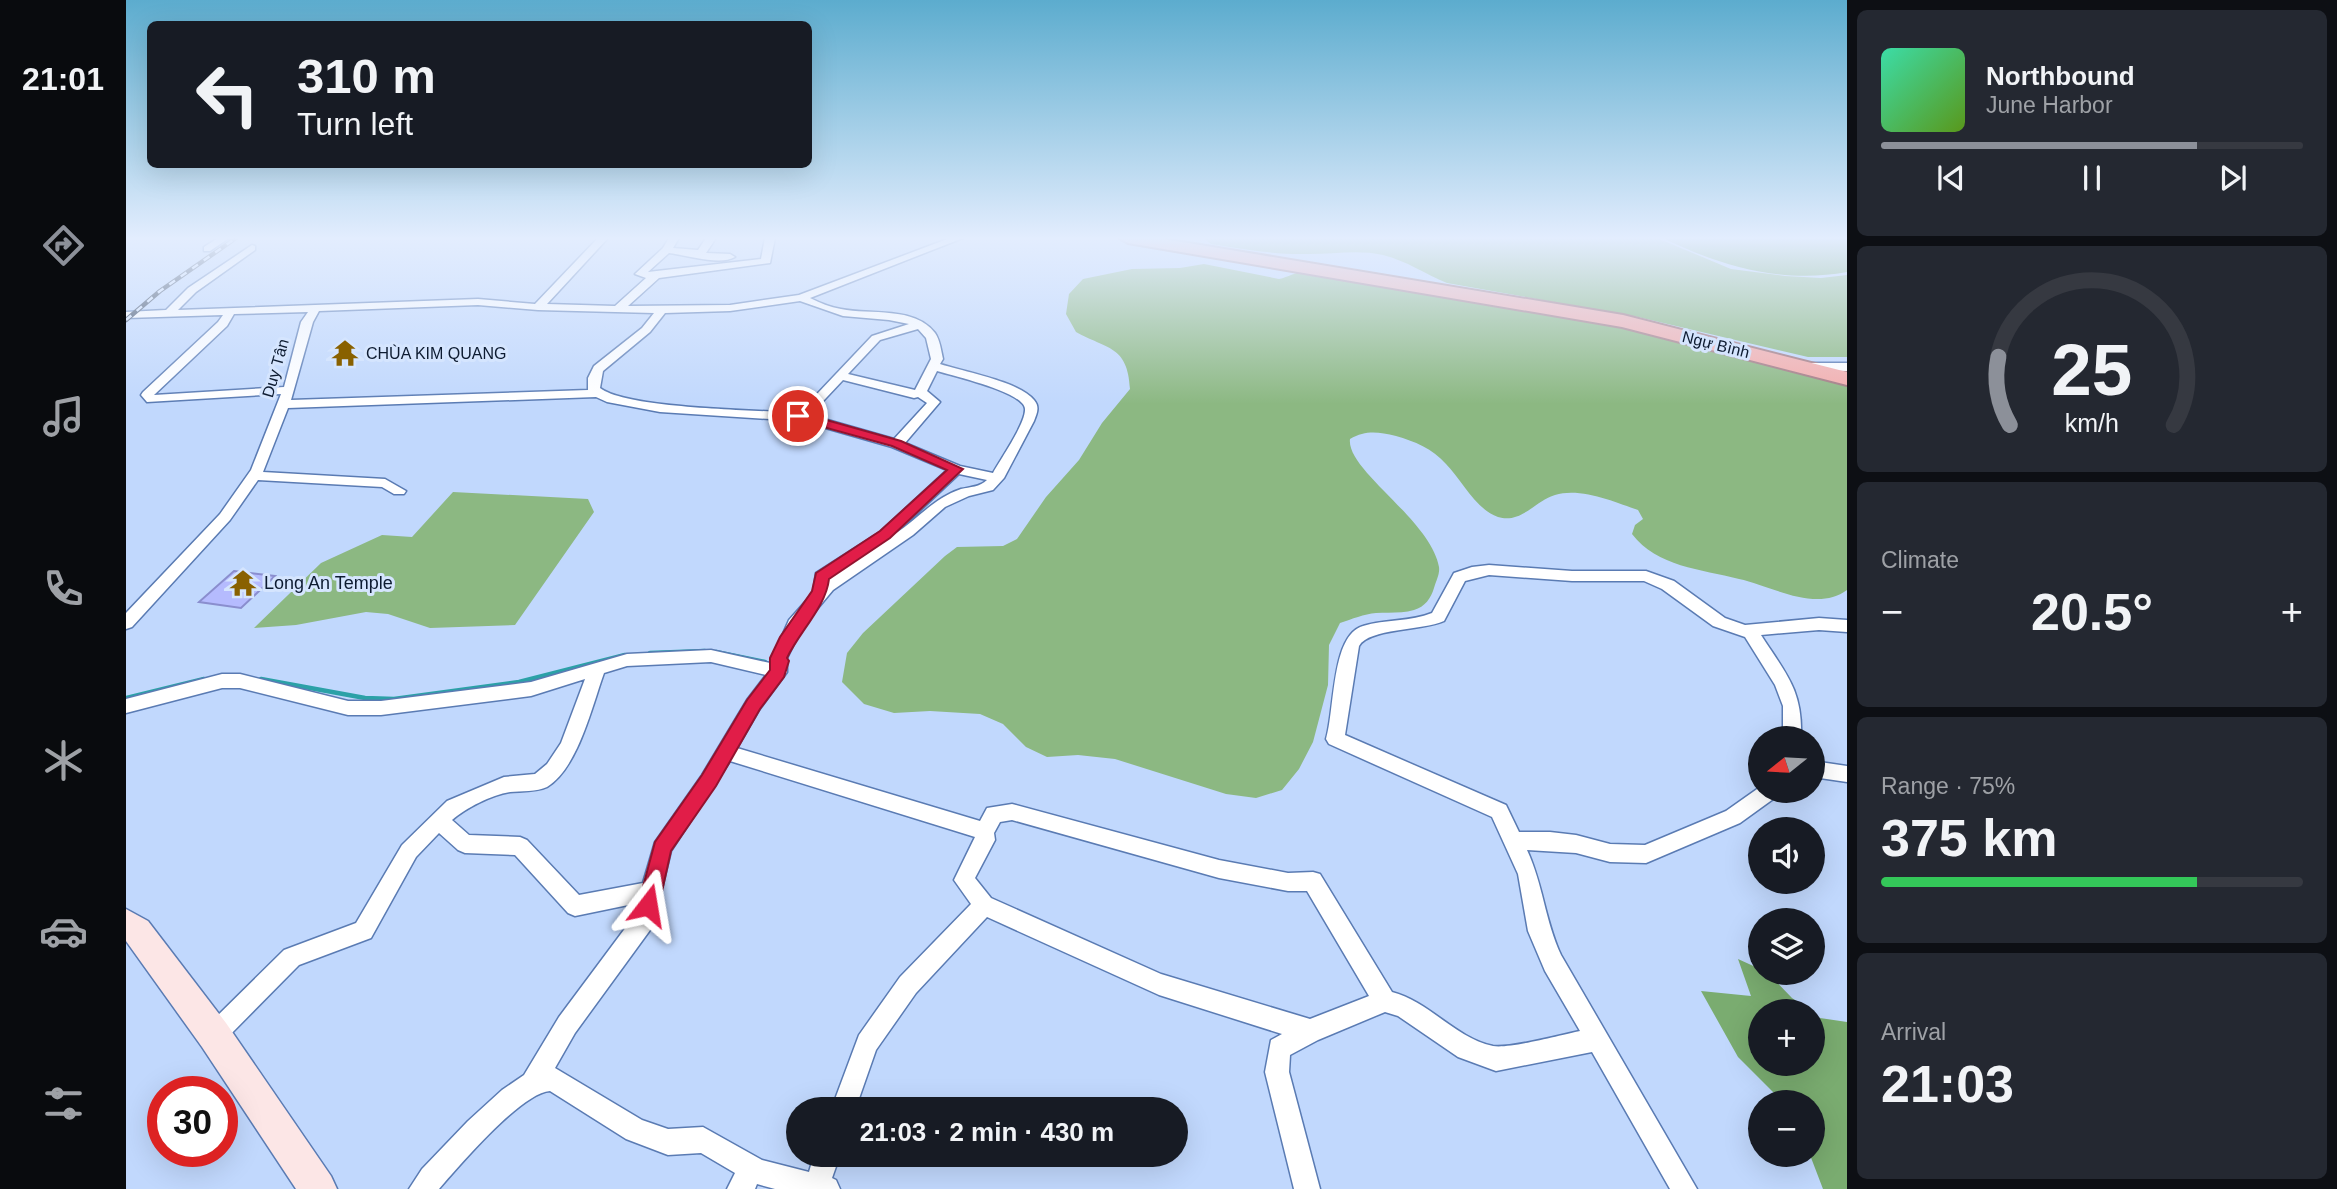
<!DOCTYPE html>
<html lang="en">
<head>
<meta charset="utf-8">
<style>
	:root { --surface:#171b24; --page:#242831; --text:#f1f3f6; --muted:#9ea1a6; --line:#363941; --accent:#8c9099 }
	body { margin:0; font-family:Helvetica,sans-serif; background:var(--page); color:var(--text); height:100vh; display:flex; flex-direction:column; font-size:26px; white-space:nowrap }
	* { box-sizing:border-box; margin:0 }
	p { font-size:23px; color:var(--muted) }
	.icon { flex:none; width:38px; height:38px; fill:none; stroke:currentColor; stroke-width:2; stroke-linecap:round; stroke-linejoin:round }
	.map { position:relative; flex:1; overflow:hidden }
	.panel { display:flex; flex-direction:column; gap:10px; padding:10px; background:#0d0f14; width:490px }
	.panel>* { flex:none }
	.hud { position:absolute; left:21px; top:21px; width:665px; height:147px; border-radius:10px; box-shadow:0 7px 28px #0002; background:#171b24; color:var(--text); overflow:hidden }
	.needle { width:46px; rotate:252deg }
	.fabs { position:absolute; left:1622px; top:726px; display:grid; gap:14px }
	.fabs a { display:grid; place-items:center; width:77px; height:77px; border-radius:50%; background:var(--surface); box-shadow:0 7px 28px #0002; font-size:35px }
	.speed { position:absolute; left:21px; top:1076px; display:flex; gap:14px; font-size:35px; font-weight:700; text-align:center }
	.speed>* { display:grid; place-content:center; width:91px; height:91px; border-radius:50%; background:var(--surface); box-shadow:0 7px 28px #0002; line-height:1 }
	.speed .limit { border:10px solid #d22; background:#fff; color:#111 }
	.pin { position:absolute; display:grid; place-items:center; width:60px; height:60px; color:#fff; margin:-30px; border:4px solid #fff; border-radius:50%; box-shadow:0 2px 7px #0007 }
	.me { position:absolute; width:77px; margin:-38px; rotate:14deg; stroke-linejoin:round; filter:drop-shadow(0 0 5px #0008) }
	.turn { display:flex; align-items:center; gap:24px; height:147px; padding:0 35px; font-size:32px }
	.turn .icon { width:91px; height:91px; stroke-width:2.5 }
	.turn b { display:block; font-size:49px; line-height:60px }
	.big { font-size:52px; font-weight:700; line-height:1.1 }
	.panel .card { flex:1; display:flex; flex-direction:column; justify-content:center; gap:10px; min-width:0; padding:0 24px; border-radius:10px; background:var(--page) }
	.panel .dial { align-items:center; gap:0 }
	.dial svg { height:182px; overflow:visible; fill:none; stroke:var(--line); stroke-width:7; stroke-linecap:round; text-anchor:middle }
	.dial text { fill:var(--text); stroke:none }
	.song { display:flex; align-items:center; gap:21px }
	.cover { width:84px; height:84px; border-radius:10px; background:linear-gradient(135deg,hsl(160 70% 55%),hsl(90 70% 35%)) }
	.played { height:7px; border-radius:4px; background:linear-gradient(90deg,var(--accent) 75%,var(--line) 75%) }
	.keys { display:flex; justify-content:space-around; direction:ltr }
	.heat { display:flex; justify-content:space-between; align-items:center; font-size:38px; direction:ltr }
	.charge { height:10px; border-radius:5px; background:linear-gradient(90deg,#34c759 75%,var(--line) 0) }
	.trip { position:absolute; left:660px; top:1097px; width:402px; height:70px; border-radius:35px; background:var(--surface); box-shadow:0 7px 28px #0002; font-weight:700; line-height:70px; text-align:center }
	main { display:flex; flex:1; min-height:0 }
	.tabs { display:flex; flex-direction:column; width:126px; justify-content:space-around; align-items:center; background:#090b0e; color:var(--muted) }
	.tabs .icon { width:49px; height:49px }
	.tabs .current { color:var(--accent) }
	.tabs b { font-size:32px; color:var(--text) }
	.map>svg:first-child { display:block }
	.green { fill:#8cb882 }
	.forest { fill:#7aac70 }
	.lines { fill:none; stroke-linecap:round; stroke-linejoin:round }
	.stream { stroke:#2ba1a7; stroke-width:4.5 }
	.building { fill:#b5bbfe; stroke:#8a8ece; stroke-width:2 }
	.street-casing { stroke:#5a7bb3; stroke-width:3 }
	.secondary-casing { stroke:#5a7bb3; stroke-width:3 }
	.highway-casing { stroke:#a37a81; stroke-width:4 }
	.street { fill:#fff; fill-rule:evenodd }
	.secondary { fill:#fce6e6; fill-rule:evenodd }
	.highway { fill:#f4adac; fill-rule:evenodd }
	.rail-casing { stroke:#2e3e56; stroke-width:4.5 }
	.rail { stroke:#d5e5fe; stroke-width:2.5; stroke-dasharray:7; stroke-linecap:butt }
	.route { fill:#e11d48; stroke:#92132f; stroke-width:2 }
	.labels { text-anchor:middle; stroke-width:6; stroke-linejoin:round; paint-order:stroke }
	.far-street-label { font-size:16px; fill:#0d1b31; stroke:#d5e5fe }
	.far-poi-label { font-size:16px; fill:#0d1b31; stroke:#d5e5fe; text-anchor:start }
	.poi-label { font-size:18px; fill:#0d1b31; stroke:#d5e5fe; text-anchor:start }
</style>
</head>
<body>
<main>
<nav class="tabs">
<b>21:01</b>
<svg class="icon current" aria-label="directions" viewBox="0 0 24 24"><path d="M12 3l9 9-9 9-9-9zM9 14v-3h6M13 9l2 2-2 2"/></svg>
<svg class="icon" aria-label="music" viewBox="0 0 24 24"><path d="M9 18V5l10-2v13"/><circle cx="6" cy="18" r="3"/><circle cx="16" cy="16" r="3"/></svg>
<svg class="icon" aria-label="phone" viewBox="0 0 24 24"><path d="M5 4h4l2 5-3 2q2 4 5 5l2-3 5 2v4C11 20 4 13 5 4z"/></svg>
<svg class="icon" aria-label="climate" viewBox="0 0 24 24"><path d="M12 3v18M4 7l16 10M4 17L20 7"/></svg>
<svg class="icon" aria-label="car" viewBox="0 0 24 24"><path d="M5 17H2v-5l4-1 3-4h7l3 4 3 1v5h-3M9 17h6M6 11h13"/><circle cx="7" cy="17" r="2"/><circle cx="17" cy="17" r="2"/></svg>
<svg class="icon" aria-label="filters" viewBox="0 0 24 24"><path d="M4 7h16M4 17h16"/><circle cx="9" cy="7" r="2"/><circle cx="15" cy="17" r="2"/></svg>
</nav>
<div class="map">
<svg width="1721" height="1189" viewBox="0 0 1721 1189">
	<rect width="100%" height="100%" fill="#c1d8fd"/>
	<!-- green -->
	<path class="green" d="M1077 238H1531L1605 269 1659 276 1695 278 1721 275V357H1682L1512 317 1321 283C1299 274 1281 261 1257 255 1231 249 1203 255 1176 254 1145 254 1115 249 1085 244Z
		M1078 264 1153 279C1163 277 1168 272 1179 272 1361 303 1545 329 1721 385V590C1690 613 1646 586 1613 579 1575 569 1531 567 1506 534L1509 525 1517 519 1512 510C1489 502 1454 487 1429 495 1409 501 1395 524 1372 517 1349 509 1336 480 1320 464 1307 449 1288 441 1270 436 1252 432 1240 430 1224 439 1220 470 1305 520 1313 567 1314 574 1310 581 1308 588 1305 598 1299 607 1288 610 1276 614 1262 612 1250 613 1238 614 1226 619 1214 623L1203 645 1202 685 1187 742 1173 769 1156 790 1130 798 1100 794 989 759 952 755 921 757 900 747 877 724 854 714 804 711 768 713 738 704 716 682 721 653 737 633 819 556 831 547 877 546 891 539 920 497 953 460 976 423 1004 389C1002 345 980 349 950 332L940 314 943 294 957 279 1006 269 1054 268Z
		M327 492 462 499 468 512 389 625 304 628 262 614 240 612 170 625 128 628 195 563 256 535 286 537Z"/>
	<!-- forest -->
	<path class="forest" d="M1537 238H1721V272C1656 284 1594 266 1537 238Z
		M1612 959 1634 969V973H1642L1666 998 1685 1011 1634 1012V1064H1687V1013L1694 1018 1721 1022V1189H1697L1684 1155H1687V1102H1657L1612 1057 1575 991 1625 996Z"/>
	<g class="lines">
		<!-- stream -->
		<path class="stream" d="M590 652 639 662
			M524 653 579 651
			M135 679 239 698 268 699 393 682 499 655
			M0 698 78 679"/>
	</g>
	<!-- building -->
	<path class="building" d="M108 571 149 576 115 608 73 602Z"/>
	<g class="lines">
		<defs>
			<path id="street" d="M92 238H103L84 251H78V247Z
				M472 238H482L421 304 489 306 520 278 509 274 537 248 543 238H553L547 248 572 250 580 238H590L580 253 604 254 609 257C594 266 560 255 543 253L522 272 635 259 639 238H649L644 263 533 278 502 306 604 305 673 295 824 238H837L684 298C694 303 704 307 715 309 744 315 789 306 809 333 814 340 815 350 817 359L814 364C839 372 892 381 908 400 914 407 911 413 908 421L878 478 867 490 843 496 819 507 787 535 707 590 676 627 661 658V672L633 710 611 748 854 821 861 808 886 804 1093 860 1162 873 1187 872 1194 874 1266 992C1304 1002 1329 1038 1367 1046 1383 1049 1435 1035 1454 1031L1419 971 1402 931 1392 874 1366 817 1203 744 1200 739C1209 710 1205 635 1237 626 1259 619 1285 622 1306 613L1328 573 1346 567 1363 565 1446 571H1520L1548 581 1599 618 1619 625 1693 618 1721 620V632L1693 630 1635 635C1660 674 1677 690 1675 738H1657V706L1649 685 1619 637 1587 626 1536 589 1518 581H1446L1363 575 1339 581 1318 621C1296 631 1243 628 1233 646L1219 735 1380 805 1393 832H1424L1450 835 1484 844 1519 845 1600 811 1634 787V791H1653L1650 797 1614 823 1520 863 1484 862 1450 853 1401 850C1417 884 1419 921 1435 955L1571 1189H1544L1466 1052 1370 1071 1332 1057 1272 1016 1259 1012 1192 1040 1164 1055 1163 1072 1194 1189H1168L1139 1072 1145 1040 1156 1034 1033 995 861 917 790 993 750 1050 729 1110H705L733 1035 774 977 845 904 828 880 849 837 604 761 545 851 527 926 449 1033 429 1068 516 1120 542 1129 577 1127 636 1160 683 1172 688 1155H714L706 1178 710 1180 714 1189H649L631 1184 629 1189H601L609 1173 575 1153 542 1155 500 1139 424 1091C395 1093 333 1166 313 1189H283L296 1169 342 1121 376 1090 398 1075 433 1017 509 915 512 903 449 916 442 913 389 855 339 853 332 850 313 833 290 857 245 938 173 965 96 1043 88 1047 80 1043 76 1035 80 1027 158 950 230 923 276 845 321 801 378 777 409 774 421 764 435 743 459 679 405 696 255 715H222L114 688H96L0 713V699L96 674H114L222 701H255L405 682 501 654 585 650 644 663 663 620 687 593 690 573 754 532 821 470 766 447 675 421 534 412 481 402 470 397 162 408 137 472 259 479 280 491 278 494H268L256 487 132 480 104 520 6 627 0 629V613L94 514 125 470 155 394 21 402 15 395 17 392 92 322 97 315 0 318V312L40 310 62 288 126 245 129 246V250L70 292 52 310 352 299 409 304ZM674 301 717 316 763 320 783 324 746 336 673 413C633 410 501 409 474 388L477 371 524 332 539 313 604 311ZM352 305 412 310 528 313 516 328 468 366 462 378V390L165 400 187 322 193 311ZM182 312 175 322 158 387 28 395 101 326 108 314ZM792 329 800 338 805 359 789 390 722 374 754 340ZM811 371C827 376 898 392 899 409 900 423 874 460 867 473L834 466 779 443 814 402 801 391ZM717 380 788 398 792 397 801 403 768 439 684 415ZM833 474 861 480C854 487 844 487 835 489 808 498 792 519 769 534ZM585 662 640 675 621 700 576 775 529 842 517 883 453 895 401 840 394 837 343 835 326 820C340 808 365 795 384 792 395 791 411 792 421 787 452 768 466 706 478 673L501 666ZM886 820 1093 878 1162 891H1181L1243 996 1184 1019 1035 974 865 898 849 878 869 840 868 833 874 822Z
				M1684 363H1721V371L1680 370V364Z
				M1687 761 1721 766V782L1687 777Z"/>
			<path id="secondary" d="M0 909 22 921 100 1023 205 1176 211 1189H170L76 1047 0 941Z"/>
			<path id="highway" d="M993 238H1032L1497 315 1721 372V385L1496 327 1002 243Z"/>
		</defs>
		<!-- street casing -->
		<use href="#street" class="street-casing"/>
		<!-- secondary casing -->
		<use href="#secondary" class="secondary-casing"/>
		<!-- highway casing -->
		<use href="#highway" class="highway-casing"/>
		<!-- street -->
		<use href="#street" class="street"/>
		<!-- secondary -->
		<use href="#secondary" class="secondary"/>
		<!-- highway -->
		<use href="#highway" class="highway"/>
		<defs>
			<path id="rail" d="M0 320 34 291 110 238"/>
		</defs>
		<!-- rail casing -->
		<use href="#rail" class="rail-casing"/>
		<!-- rail -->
		<use href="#rail" class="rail"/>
	</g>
	<!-- sky -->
	<linearGradient id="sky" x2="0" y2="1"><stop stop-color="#5cacce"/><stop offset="0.59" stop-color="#e3edfe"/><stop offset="1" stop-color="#e3edfe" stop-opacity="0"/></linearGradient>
	<rect width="1721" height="404" fill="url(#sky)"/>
	<!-- route -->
	<path class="route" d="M672 412 775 441 837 469 764 538 703 579C700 607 673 632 661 658L663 661 658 677 634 709 590 786 545 851 533 905 530 912 522 915 515 912 512 905 529 842 576 775 621 700 644 670V658L654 637 686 591 690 573 754 531 821 470 766 446 668 419 666 416Z"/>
	<!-- icons -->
	<defs>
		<symbol id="temple-bare" viewBox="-9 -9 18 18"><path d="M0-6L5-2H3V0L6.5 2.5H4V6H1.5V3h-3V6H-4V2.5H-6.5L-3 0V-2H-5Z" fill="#896100" stroke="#d5e5fe" stroke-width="2.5" paint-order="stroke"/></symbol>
	</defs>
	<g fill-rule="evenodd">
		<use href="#temple-bare" x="200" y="334" width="38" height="38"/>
		<use href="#temple-bare" x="98" y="564" width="38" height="38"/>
	</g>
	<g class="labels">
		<!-- far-street labels -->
		<g class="far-street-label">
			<text transform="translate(1590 344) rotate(14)" y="6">Ngự Bình</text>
			<text transform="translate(149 368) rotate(-74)" y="6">Duy Tân</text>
		</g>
		<!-- far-poi labels -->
		<g class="far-poi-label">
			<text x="240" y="359">CHÙA KIM QUANG</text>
		</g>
		<!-- poi labels -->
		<g class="poi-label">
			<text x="138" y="589">Long An Temple</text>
		</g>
	</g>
</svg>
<div class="fabs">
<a><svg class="needle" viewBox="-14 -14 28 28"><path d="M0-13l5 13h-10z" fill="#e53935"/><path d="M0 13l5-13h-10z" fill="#9ea1a6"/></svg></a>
<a><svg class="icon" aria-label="sound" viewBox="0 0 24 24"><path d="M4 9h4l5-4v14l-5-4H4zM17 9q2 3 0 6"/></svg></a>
<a><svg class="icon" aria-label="layers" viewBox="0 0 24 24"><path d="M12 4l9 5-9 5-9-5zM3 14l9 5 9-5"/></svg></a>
<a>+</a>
<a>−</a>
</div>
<div class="speed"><div class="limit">30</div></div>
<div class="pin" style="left:672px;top:416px;background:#d93025"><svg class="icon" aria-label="arrive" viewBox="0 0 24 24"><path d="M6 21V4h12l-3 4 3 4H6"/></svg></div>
<svg class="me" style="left:522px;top:905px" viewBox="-20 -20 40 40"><path d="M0-17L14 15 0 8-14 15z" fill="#e11d48" stroke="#fff" stroke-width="4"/></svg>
<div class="trip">21:03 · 2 min · 430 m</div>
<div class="hud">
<div class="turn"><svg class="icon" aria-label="left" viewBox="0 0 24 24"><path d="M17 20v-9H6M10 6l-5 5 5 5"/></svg><div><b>310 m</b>Turn left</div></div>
</div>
</div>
<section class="panel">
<div class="card">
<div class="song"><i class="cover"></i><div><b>Northbound</b><p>June Harbor</p></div></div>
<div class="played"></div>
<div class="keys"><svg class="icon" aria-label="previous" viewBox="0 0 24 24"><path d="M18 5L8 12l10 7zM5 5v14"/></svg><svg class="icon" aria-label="pause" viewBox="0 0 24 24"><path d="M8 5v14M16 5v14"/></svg><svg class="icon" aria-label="next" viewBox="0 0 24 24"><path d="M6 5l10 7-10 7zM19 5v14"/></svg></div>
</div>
<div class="card dial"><svg viewBox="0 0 100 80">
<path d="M14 69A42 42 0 1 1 86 69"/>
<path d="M14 69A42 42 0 0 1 9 39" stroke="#8c9099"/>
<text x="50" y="56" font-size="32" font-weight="700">25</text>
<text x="50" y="72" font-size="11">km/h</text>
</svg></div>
<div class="card"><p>Climate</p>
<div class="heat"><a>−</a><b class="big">20.5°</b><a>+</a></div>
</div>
<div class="card"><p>Range · 75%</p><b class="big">375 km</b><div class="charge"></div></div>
<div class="card"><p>Arrival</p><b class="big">21:03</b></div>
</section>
</main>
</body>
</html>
